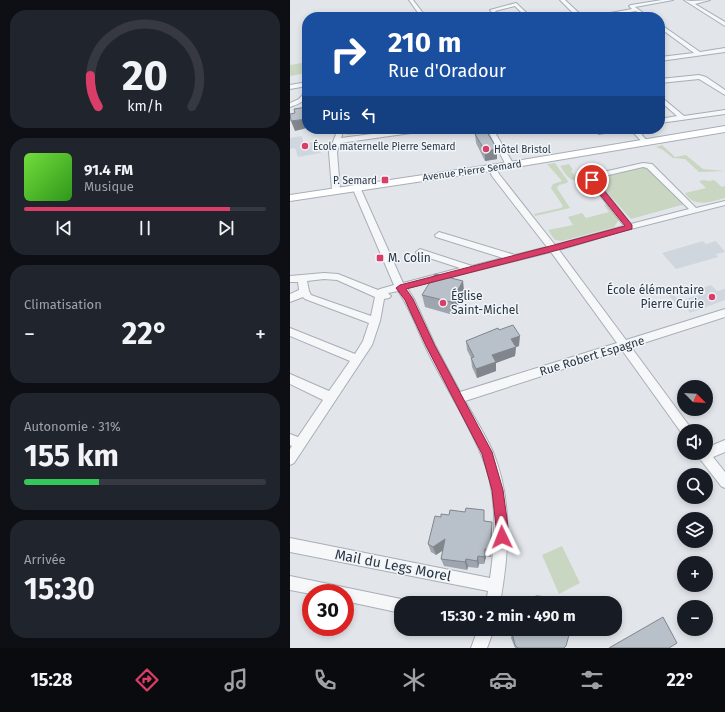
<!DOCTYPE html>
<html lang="fr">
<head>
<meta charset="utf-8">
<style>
	:root { --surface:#171b24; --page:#20242c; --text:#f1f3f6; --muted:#9ea1a6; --line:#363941; --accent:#da3d67 }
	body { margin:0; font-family:"Fira Sans",sans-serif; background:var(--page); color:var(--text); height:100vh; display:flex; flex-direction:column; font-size:15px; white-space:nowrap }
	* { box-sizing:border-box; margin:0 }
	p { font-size:13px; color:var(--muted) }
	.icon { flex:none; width:22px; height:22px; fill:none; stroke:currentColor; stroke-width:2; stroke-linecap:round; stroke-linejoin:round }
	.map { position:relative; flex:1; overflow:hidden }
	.side { display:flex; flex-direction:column; gap:10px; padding:10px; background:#0d0f14; width:290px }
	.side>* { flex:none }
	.guide { position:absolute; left:12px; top:12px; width:363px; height:122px; border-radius:16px; box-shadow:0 2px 6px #0003; background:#1a4fa0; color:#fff; overflow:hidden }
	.needle { width:26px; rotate:114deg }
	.fabs { position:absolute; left:387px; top:380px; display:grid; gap:8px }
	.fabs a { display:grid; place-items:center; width:36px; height:36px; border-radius:50%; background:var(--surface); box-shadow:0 2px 6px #0003; font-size:20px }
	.speed { position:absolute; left:12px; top:584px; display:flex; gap:8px; font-size:20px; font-weight:700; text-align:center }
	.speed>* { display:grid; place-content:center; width:52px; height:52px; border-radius:50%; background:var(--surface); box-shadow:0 2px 6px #0003; line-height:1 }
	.speed .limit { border:6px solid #d22; background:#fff; color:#111 }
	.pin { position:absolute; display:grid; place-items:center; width:34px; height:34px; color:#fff; margin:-17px; border:2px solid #fff; border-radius:50%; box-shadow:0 1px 4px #0007 }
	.me { position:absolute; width:44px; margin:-22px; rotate:358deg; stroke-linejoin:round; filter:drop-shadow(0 0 3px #0008) }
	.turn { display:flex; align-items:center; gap:14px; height:84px; padding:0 20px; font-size:18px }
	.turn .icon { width:52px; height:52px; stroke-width:2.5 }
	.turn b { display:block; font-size:28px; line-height:34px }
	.then { display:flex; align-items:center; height:38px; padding:0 20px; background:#0003; gap:8px; font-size:15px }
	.big { font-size:30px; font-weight:700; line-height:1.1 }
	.side .widget { flex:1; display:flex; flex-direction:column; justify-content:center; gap:6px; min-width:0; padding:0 14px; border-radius:16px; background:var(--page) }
	.side .dial { align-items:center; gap:0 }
	.dial svg { height:104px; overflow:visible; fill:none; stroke:var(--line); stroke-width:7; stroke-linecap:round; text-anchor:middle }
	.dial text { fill:var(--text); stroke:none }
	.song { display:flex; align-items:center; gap:12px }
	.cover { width:48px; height:48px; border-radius:6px; background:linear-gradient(135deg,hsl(100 70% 55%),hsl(110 70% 35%)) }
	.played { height:4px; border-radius:2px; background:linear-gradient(90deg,var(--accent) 85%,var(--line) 85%) }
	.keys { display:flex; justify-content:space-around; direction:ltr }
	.heat { display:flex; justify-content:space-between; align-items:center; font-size:22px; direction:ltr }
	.charge { height:6px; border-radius:3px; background:linear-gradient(90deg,#34c759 31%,var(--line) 0) }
	.trip { position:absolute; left:104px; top:596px; width:228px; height:40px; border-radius:16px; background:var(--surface); box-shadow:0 2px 6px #0003; font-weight:700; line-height:40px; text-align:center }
	.tab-bar { display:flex; height:64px; justify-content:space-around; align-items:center; background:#090b0e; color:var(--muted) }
	.tab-bar .icon { width:28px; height:28px }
	.tab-bar .current { color:var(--accent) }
	.tab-bar b { font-size:18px; color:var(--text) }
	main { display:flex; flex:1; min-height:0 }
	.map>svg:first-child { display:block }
	.built { fill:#cfd6dd }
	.green { fill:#c9d6c2 }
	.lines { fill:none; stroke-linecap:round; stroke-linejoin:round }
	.minor-casing { stroke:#a6aeb6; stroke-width:2 }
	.secondary-casing { stroke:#a6aeb6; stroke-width:2 }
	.minor { fill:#f5f7f9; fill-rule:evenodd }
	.secondary { fill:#fff; fill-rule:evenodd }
	.wall { fill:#9ea5ae }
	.shaded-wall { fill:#81868d }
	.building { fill:#b8c0ca; stroke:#81868d }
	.route { fill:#da3d67; stroke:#8e2843 }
	.poi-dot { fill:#da3d67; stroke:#f2f5f8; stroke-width:1.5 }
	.labels { text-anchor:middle; stroke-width:3; stroke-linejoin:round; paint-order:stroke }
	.far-poi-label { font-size:10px; fill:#283645; stroke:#f2f5f8; text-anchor:start }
	.far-street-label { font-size:10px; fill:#283645; stroke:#f2f5f8 }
	.poi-label { font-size:12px; fill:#283645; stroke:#f2f5f8; text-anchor:start }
	.street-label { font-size:12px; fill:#283645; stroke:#f2f5f8 }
	.near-street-label { font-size:14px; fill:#283645; stroke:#f2f5f8 }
</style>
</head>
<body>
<main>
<section class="side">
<div class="widget dial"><svg viewBox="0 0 100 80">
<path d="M14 69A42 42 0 1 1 86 69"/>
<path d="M14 69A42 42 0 0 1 8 45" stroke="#da3d67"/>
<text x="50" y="56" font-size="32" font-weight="700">20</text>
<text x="50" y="72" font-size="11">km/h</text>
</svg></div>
<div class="widget">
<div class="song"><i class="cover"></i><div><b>91.4 FM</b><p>Musique</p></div></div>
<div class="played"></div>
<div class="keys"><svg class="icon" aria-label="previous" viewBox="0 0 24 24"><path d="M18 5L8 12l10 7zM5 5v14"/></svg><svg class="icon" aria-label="pause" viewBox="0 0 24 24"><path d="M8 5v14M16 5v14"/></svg><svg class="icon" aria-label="next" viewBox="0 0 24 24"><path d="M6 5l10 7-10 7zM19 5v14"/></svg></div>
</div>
<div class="widget"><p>Climatisation</p>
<div class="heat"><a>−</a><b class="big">22°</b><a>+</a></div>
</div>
<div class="widget"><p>Autonomie · 31%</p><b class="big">155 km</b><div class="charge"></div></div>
<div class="widget"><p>Arrivée</p><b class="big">15:30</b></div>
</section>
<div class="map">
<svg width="435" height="648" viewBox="0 0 435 648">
	<rect width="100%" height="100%" fill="#e2e6eb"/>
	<!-- built -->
	<path class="built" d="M12 136 14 144 28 141 31 153 8 157 5 148 0 149V138Z
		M413 241 416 244 426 241 435 252 426 254 428 257 386 269 372 253Z
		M421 285 427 291 435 289V300L400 313 392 302 386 304 374 289 378 288 389 301 416 293 412 288Z"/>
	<!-- green -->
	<path class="green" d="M17 62V73L0 76V65Z
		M59 129H98V130L59 135H56Z
		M372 145 385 157 396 155 413 169 435 171 409 172 395 159 383 158 373 150 366 147Z
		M265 163 278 181 277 183 269 185 267 188 280 208 245 216 244 214 271 208 273 206 261 188 263 184 272 181 257 164Z
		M279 164 283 170 281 171 285 176 290 175 293 179C279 183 278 177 270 166Z
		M356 167 395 204 341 219 305 179Z
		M414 180 419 181 424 180 432 187 435 186V198C422 202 403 208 395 193L416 188 409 181Z
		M314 205H317L328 217V221L324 227 272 241 265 240 258 230 283 225 278 217 292 213 296 218 319 212Z
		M272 546 290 583 269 594 252 555Z"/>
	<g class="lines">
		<defs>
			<path id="minor" d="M119 0H123L136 17H131Z
				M270 0H275L290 14V16H286Z
				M372 0H383L345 7 359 17H354L346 11 310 17H299L342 9 339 6 341 5Z
				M394 0 401 1 420 0 405 4 435 22V26Z
				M226 3 241 17H236L225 6 205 11 211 17H206L200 10Z
				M370 24 410 52 435 48V52L370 61V57L404 53 370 28Z
				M409 75 416 77 435 90V95L409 79 370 83V79Z
				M17 82V86L0 89V85Z
				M17 90C17 101 9 104 0 107V103L9 99Z
				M370 96 394 116 435 110V114L370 123V119L387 116 370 101Z
				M48 129H54L51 138 120 129H138L135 131 50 143 47 152 50 190 46 192 42 190 39 152Z
				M197 129H203L224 165 223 167H217Z
				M303 129H330L327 131 309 134Z
				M340 129H347L358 142V144H354Z
				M353 163 362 164 406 208 435 201V205L329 232 269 250 336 340 435 309V317L341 347 403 431H394V435H393L332 350 175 401C184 417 195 434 203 452 223 501 219 553 210 603H196L198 591 0 552V538L200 578C206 537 208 492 191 454 177 421 157 389 140 356 129 335 122 311 108 291L98 293 101 296 99 298 94 299 90 321 82 345 4 463 0 465V449L2 446 0 445V434L8 437 33 400 0 384V374L39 391 60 361 0 336V328L65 354 73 341 79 323 15 299 13 297 0 302V294L9 290 8 282H0V276L34 273 48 274 88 290 90 289 104 285 62 187 63 185H66L70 187 113 283 170 268 127 254 126 252 130 249 182 266 213 258 146 237 145 235 149 232 225 255 257 247 202 176 198 167 199 165H205L209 174 265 245 334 226 298 180 300 175ZM353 167 357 168 399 209 341 224 306 180V178ZM261 252 327 343 170 392 145 345 124 299 117 288ZM34 279 47 280 85 297 81 316 21 295 19 291 17 281Z
				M435 440V452L423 457 435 472V488L431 486 410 459 407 453H416V448Z
				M0 576 111 599 116 601 117 603H111V613L55 601V593H21V594L0 590Z
				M188 629H204L197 648H181Z"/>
			<path id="secondary" d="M435 126V132L220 168 0 201V195L220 162Z"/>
		</defs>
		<!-- minor casing -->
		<use href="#minor" class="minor-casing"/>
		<!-- secondary casing -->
		<use href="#secondary" class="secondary-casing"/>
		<!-- minor -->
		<use href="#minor" class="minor"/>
		<!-- secondary -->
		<use href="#secondary" class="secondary"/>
	</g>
	<!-- wall -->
	<path class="wall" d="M185 134 207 149V159L195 161 186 143Z
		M173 281 174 293 163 315 135 307 132 295Z
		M209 330 229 346 226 347 225 356 206 363V371L187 378 182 367 181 358 177 350 176 341Z
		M175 512 195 521 202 531 201 557H196L194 564H189L188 568 178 567 177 570 154 566 151 559 153 550 146 555 141 552 138 544 151 517Z
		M222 629 275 648H225L221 638Z"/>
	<!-- shaded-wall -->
	<path class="shaded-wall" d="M17 119V128L5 131 1 121Z
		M207 149V159L195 161V151Z
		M173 281 174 293 163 315 161 302Z
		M230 336 229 346 226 347 225 356 206 363V371L187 378 186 369 202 355 221 339Z
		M202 522V531L201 557 200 550Z
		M155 539 158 547 146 555 143 547Z
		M195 549 196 557 194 564V557Z
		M188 556 189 564 188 568 187 561Z
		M176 559 178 567 177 570 175 562Z"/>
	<!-- building -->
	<path class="building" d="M17 107V119L1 121 0 114 5 113 4 109Z
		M197 132 207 149 195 151 185 134Z
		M145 274 173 281 161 302 132 295Z
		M223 325 230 336 221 339 226 347 202 355 206 362 186 369 181 358 184 357 176 341 208 328 209 330Z
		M176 508 194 510V521L202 522 200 550 195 549 194 557 188 556 187 561 176 559 175 562 151 559 155 539 143 547 138 544 145 516 151 517V514L159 515 160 510 175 512Z
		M247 596 258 597 268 603H233L238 598Z
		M373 617 387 643 379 648H319Z
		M222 629H279V635L276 646 274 648H228L225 645 222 633Z"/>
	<!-- route -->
	<path class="route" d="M299 178H304L342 225V229L268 250 116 289 123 299 145 346 202 452 213 490 218 527 216 541 212 543 207 541 206 537V527L202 490 192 454 136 346 115 300 106 288 110 285 268 244 335 226 299 181Z"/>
	<!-- markers -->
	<g class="poi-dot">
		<circle cx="15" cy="146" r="4"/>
		<circle cx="196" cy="149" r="4"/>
		<rect x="91" y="176" width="8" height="8" rx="2"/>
		<rect x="86" y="254" width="8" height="8" rx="2"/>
		<circle cx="422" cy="297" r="4"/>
		<circle cx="153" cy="303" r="4"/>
	</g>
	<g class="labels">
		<!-- far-poi labels -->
		<g class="far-poi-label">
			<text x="23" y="150">École maternelle Pierre Semard</text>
			<text x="204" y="153">Hôtel Bristol</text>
			<text x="87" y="184" text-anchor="end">P. Semard</text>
		</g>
		<!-- far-street labels -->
		<g class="far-street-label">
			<text transform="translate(182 170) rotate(-8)" y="4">Avenue Pierre Semard</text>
		</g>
		<!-- poi labels -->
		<g class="poi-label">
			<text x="98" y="262">M. Colin</text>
			<text x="414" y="294" text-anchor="end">École élémentaire<tspan x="414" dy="14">Pierre Curie</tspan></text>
			<text x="161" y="300">Église<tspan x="161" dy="14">Saint-Michel</tspan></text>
		</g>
		<!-- street labels -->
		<g class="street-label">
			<text transform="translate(302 356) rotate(-17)" y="4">Rue Robert Espagne</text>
		</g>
		<!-- near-street labels -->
		<g class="near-street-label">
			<text transform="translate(103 565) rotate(11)" y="5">Mail du Legs Morel</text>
		</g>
	</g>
</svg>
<div class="fabs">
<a><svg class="needle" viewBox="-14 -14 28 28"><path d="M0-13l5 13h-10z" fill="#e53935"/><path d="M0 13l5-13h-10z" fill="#9ea1a6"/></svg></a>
<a><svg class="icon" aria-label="sound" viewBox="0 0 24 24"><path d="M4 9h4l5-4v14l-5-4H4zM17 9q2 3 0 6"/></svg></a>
<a><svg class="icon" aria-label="search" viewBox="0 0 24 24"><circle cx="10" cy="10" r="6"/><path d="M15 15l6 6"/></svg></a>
<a><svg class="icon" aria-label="layers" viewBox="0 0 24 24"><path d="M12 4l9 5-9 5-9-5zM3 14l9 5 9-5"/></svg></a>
<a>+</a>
<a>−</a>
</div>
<div class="speed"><div class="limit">30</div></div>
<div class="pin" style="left:302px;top:180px;background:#d93025"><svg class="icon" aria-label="arrive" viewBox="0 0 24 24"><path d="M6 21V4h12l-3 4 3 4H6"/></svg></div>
<svg class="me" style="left:212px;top:537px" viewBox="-20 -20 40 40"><path d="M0-17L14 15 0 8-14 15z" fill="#da3d67" stroke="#fff" stroke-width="4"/></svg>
<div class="trip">15:30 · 2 min · 490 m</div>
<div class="guide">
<div class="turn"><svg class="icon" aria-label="right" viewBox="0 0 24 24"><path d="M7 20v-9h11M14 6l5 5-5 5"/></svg><div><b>210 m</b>Rue d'Oradour</div></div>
<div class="then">Puis<svg class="icon" aria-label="left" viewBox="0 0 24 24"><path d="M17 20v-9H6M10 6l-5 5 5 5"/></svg></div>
</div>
</div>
</main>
<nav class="tab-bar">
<b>15:28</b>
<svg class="icon current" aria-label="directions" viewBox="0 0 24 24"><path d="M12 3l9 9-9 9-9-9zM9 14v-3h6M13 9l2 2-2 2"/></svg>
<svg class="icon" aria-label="music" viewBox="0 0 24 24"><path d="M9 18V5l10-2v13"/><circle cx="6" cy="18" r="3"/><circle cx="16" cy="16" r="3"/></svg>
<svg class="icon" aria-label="phone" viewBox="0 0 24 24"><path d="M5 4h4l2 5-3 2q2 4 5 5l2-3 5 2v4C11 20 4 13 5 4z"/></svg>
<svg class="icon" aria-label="climate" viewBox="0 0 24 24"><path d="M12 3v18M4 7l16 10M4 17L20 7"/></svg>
<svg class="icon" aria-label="car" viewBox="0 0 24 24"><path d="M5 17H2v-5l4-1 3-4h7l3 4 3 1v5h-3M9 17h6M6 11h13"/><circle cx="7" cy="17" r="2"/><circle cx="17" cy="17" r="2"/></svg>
<svg class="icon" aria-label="filters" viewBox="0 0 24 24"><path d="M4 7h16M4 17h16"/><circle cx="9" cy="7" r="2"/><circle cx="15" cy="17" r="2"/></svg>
<b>22°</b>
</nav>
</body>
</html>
